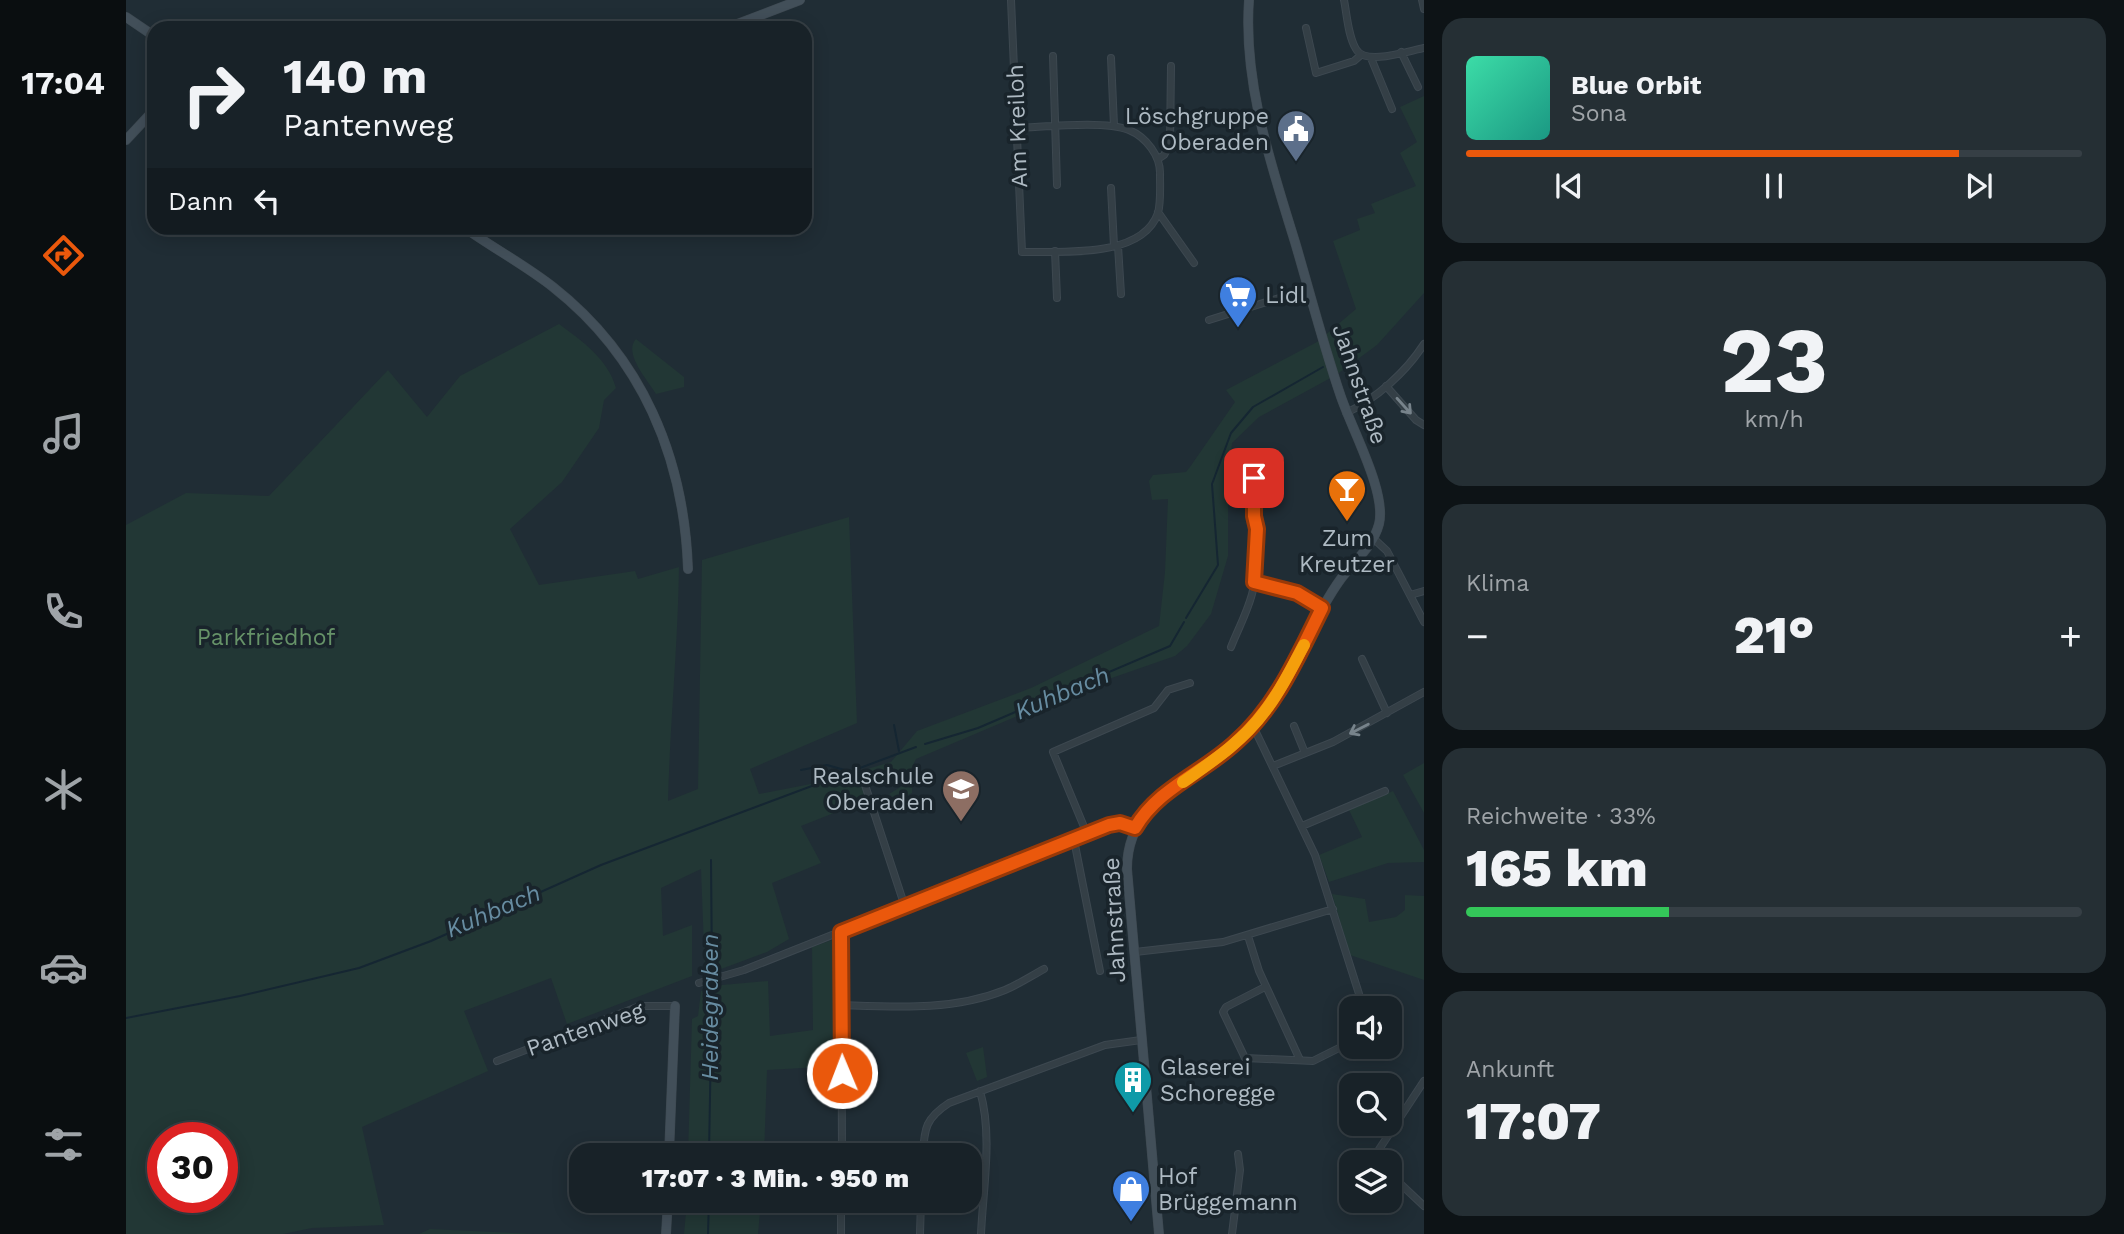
<!DOCTYPE html>
<html lang="de">
<head>
<meta charset="utf-8">
<style>
	:root { --surface:#182228; --page:#252f34; --text:#f1f3f6; --muted:#9fa4a8; --line:#363f45; --accent:#ea580c }
	body { margin:0; font-family:"Work Sans",sans-serif; background:var(--page); color:var(--text); height:100vh; display:flex; flex-direction:column; font-size:26px; white-space:nowrap }
	* { box-sizing:border-box; margin:0 }
	p { font-size:23px; color:var(--muted) }
	.icon { flex:none; width:38px; height:38px; fill:none; stroke:currentColor; stroke-width:2; stroke-linecap:round; stroke-linejoin:round }
	.map { position:relative; flex:1; overflow:hidden }
	.panel { display:flex; flex-direction:column; gap:18px; padding:18px; background:#0d1316; width:700px }
	.panel>* { flex:none }
	.hud { position:absolute; left:21px; top:21px; width:665px; height:214px; border-radius:21px; box-shadow:0 4px 18px #0003,0 0 0 2px var(--line); background:#182228; color:var(--text); overflow:hidden }
	.buttons { position:absolute; left:1213px; top:996px; display:grid; gap:14px }
	.buttons a { display:grid; place-items:center; width:63px; height:63px; border-radius:14px; background:var(--surface); box-shadow:0 4px 18px #0003,0 0 0 2px var(--line); font-size:35px }
	.speed { position:absolute; left:21px; top:1122px; display:flex; gap:14px; font-size:35px; font-weight:700; text-align:center }
	.speed>* { display:grid; place-content:center; width:91px; height:91px; border-radius:50%; background:var(--surface); box-shadow:0 4px 18px #0003,0 0 0 2px var(--line); line-height:1 }
	.speed .limit { border:10px solid #d22; background:#fff; color:#111 }
	.pin { position:absolute; display:grid; place-items:center; width:60px; height:60px; color:#fff; margin:-30px; border-radius:14px; box-shadow:0 4px 10px #0006 }
	.me { position:absolute; width:77px; margin:-38px; rotate:359deg; stroke-linejoin:round; filter:drop-shadow(0 0 5px #0008) }
	.turn { display:flex; align-items:center; gap:24px; height:147px; padding:0 21px; font-size:32px }
	.turn .icon { width:91px; height:91px; stroke-width:2.5 }
	.turn b { display:block; font-size:49px; line-height:60px }
	.then { display:flex; align-items:center; height:66px; padding:0 21px; background:#0003; gap:14px; font-size:26px }
	.big { font-size:52px; font-weight:800; line-height:1.1 }
	.panel .card { flex:1; display:flex; flex-direction:column; justify-content:center; gap:10px; min-width:0; padding:0 24px; border-radius:21px; background:var(--page) }
	.panel .dial { align-items:center; gap:0 }
	.dial b { font-size:91px; line-height:1 }
	.song { display:flex; align-items:center; gap:21px }
	.cover { width:84px; height:84px; border-radius:10px; background:linear-gradient(135deg,hsl(160 70% 55%),hsl(170 70% 35%)) }
	.played { height:7px; border-radius:4px; background:linear-gradient(90deg,var(--accent) 80%,var(--line) 80%) }
	.keys { display:flex; justify-content:space-around; direction:ltr }
	.heat { display:flex; justify-content:space-between; align-items:center; font-size:38px; direction:ltr }
	.charge { height:10px; border-radius:5px; background:linear-gradient(90deg,#34c759 33%,var(--line) 0) }
	.trip { position:absolute; left:443px; top:1143px; width:413px; height:70px; border-radius:21px; background:var(--surface); box-shadow:0 4px 18px #0003,0 0 0 2px var(--line); font-weight:800; line-height:70px; text-align:center }
	main { display:flex; flex:1; min-height:0 }
	.menu { display:flex; flex-direction:column; width:126px; justify-content:space-around; align-items:center; background:#0a0e10; color:var(--muted) }
	.menu .icon { width:49px; height:49px }
	.menu .on { color:var(--accent) }
	.menu b { font-size:32px; color:var(--text) }
	.map>svg:first-child { display:block }
	.green { fill:#223735; fill-rule:evenodd }
	.lines { fill:none; stroke-linecap:round; stroke-linejoin:round }
	.stream { stroke:#152632; stroke-width:2 }
	.minor-casing { stroke:#3d4850; stroke-width:8 }
	.secondary-casing { stroke:#3d4850; stroke-width:10 }
	.minor { stroke:#343f46; stroke-width:6 }
	.secondary { stroke:#424f59; stroke-width:9 }
	.oneway { stroke:#77838b }
	.route-casing { stroke:#983908; stroke-width:18 }
	.route { stroke:#ea580c; stroke-width:12 }
	.slow { stroke:#f59e0b; stroke-width:12 }
	.labels { text-anchor:middle; stroke-width:7; stroke-linejoin:round; paint-order:stroke }
	.poi-label { font-size:23px; fill:#aebac3; stroke:#19242b; text-anchor:start }
	.street-label { font-size:23px; fill:#aebac3; stroke:#19242b }
	.park-label { font-size:23px; fill:#669268; stroke:#19242b }
	.water-label { font-size:24px; font-style:italic; fill:#678ca1; stroke:#19242b }
</style>
</head>
<body>
<main>
<nav class="menu">
<b>17:04</b>
<svg class="icon on" aria-label="directions" viewBox="0 0 24 24"><path d="M12 3l9 9-9 9-9-9zM9 14v-3h6M13 9l2 2-2 2"/></svg>
<svg class="icon" aria-label="music" viewBox="0 0 24 24"><path d="M9 18V5l10-2v13"/><circle cx="6" cy="18" r="3"/><circle cx="16" cy="16" r="3"/></svg>
<svg class="icon" aria-label="phone" viewBox="0 0 24 24"><path d="M5 4h4l2 5-3 2q2 4 5 5l2-3 5 2v4C11 20 4 13 5 4z"/></svg>
<svg class="icon" aria-label="climate" viewBox="0 0 24 24"><path d="M12 3v18M4 7l16 10M4 17L20 7"/></svg>
<svg class="icon" aria-label="car" viewBox="0 0 24 24"><path d="M5 17H2v-5l4-1 3-4h7l3 4 3 1v5h-3M9 17h6M6 11h13"/><circle cx="7" cy="17" r="2"/><circle cx="17" cy="17" r="2"/></svg>
<svg class="icon" aria-label="filters" viewBox="0 0 24 24"><path d="M4 7h16M4 17h16"/><circle cx="9" cy="7" r="2"/><circle cx="15" cy="17" r="2"/></svg>
</nav>
<div class="map">
<svg width="1298" height="1234" viewBox="0 0 1298 1234">
	<rect width="100%" height="100%" fill="#202d35"/>
	<!-- green -->
	<path class="green" d="M1298 96V293L1251 345 1210 375 1133 417 1106 443 1102 481V556L1085 614 1061 646 1049 656 957 688 790 759 785 769 743 786 746 798 675 826 695 863 646 883 663 939 641 952 579 975 575 869 535 888 537 936 566 925V976L441 1024 425 978 338 1011 362 1071 236 1127 258 1225 186 1228 157 1234H0V525L60 493 143 496 262 370 301 417 334 376 433 324C456 341 482 359 490 388L478 400 473 428 436 482 384 529 413 585 509 571 512 579 553 567C552 645 544 723 542 801L572 789 576 560 723 517 731 723 624 769 633 794 700 781 765 762 791 731 905 688 1033 626 1039 572 1042 499 1026 500 1023 481 1027 475 1060 472 1064 467 1109 402 1100 390 1191 342 1230 309 1207 241 1234 230 1231 219 1249 213 1245 204 1290 186 1274 153 1291 142 1274 107ZM37 1138H96V1197H37Z
		M510 339 558 377V387L530 394C521 379 497 353 510 339Z
		M1120 449 1127 467 1125 475H1104L1106 455Z
		M1298 763V813L1277 775Z
		M786 780V793L776 798 778 802 775 803 774 799 770 800 763 794Z
		M1267 791 1298 850V862L1262 863 1203 882 1193 855 1236 837 1223 810Z
		M1206 894 1239 899 1243 922 1270 917 1279 910V895L1298 896V980L1224 955Z
		M712 938V1066L641 1070 638 1155H562L566 1019 572 1016 575 991 596 985 642 981 644 1036 687 1030 686 947Z
		M857 1047 861 1077 851 1081 840 1053Z
		M517 1201H532L533 1214 516 1210Z
		M561 1201H635L632 1234H558Z
		M304 1229 408 1234H293Z"/>
	<g class="lines">
		<!-- stream -->
		<path class="stream" d="M1060 618 1092 565 1086 484 1105 433 1127 407 1197 367
			M768 725 773 751
			M799 744 852 728 1044 646 1058 622
			M675 770 701 765 722 771
			M585 860 586 975
			M0 1018 114 996 233 968 305 941 475 865 790 747
			M583 1155 586 981
			M582 1234 583 1200"/>
		<defs>
			<path id="minor" d="M885 0 896 252C935 251 1016 259 1032 213 1035 202 1034 187 1034 175 1035 156 1020 137 1003 130 978 120 919 127 891 128
				M1218 0C1221 15 1222 36 1230 49 1239 66 1282 51 1298 48
				M1296 0 1298 9
				M1180 28 1190 73 1228 61 1235 55
				M1275 52 1292 87
				M927 56 931 185
				M985 58 988 126
				M1245 58 1266 109
				M1032 159 1038 155 1044 144 1045 66
				M985 188 988 246
				M1032 212 1068 263
				M992 246 995 294
				M929 251 931 298
				M1083 320 1182 289
				M1260 386 1290 420 1298 425
				M1220 413C1250 399 1280 372 1298 344
				M1247 538 1261 551 1298 622
				M1128 582 1171 593 1197 608
				M1284 595 1298 591
				M1105 647C1112 629 1123 609 1127 590 1136 552 1124 509 1129 470L1154 458
				M1236 659 1261 713
				M1127 726 1189 855 1234 997 1230 1002 1232 1008
				M1168 726 1179 753
				M1147 766 1207 742 1298 692
				M739 785 779 907
				M1176 826 1259 791
				M961 834 927 752 1028 708 1042 690 1064 683
				M948 840 974 971
				M715 932 716 1155
				M1122 936 1133 971 1174 1060
				M1009 952 1097 942 1207 909
				M573 983 618 970 983 825 994 823 1009 828
				M1139 987 1100 1007 1097 1012 1119 1058 1187 1061 1225 1042
				M716 1005C770 1007 827 1011 879 990 893 984 905 976 918 969
				M371 1061 514 1006H549
				M854 1091C867 1136 857 1188 855 1234
				M797 1155C798 1128 800 1118 823 1103L979 1045 1015 1040
				M1253 1162 1252 1151 1298 1081
				M1264 1174 1298 1206
				M715 1200V1234
				M794 1234 795 1200
				M1106 1234 1114 1170 1112 1154"/>
			<path id="secondary" d="M0 17 28 36
				M601 28 674 0
				M0 140 28 110
				M339 228C367 248 399 265 427 287 516 357 558 457 562 569
				M543 1155 549 1006
				M540 1234 542 1200
				M1033 1234 1001 869C1001 793 1080 776 1124 729 1165 686 1180 627 1214 580 1227 562 1247 547 1253 524 1261 492 1225 428 1214 394 1197 344 1184 293 1169 242 1145 164 1117 83 1123 0"/>
		</defs>
		<!-- minor casing -->
		<use href="#minor" class="minor-casing"/>
		<!-- secondary casing -->
		<use href="#secondary" class="secondary-casing"/>
		<!-- minor -->
		<use href="#minor" class="minor"/>
		<!-- secondary -->
		<use href="#secondary" class="secondary"/>
	</g>
	<!-- one-way arrows -->
	<defs><path id="oneway-shaft" d="M-6 0H5M1.5-3L5.5 0L1.5 3" fill="none" stroke-width="1.6" stroke-linecap="round" stroke-linejoin="round" transform="scale(1.75)"/></defs>
	<g class="oneway">
		<use href="#oneway-shaft" transform="translate(1278 406) rotate(48)"/>
		<use href="#oneway-shaft" transform="translate(1233 729) rotate(153)"/>
	</g>
	<g class="lines">
		<defs>
			<path id="route" d="M716 1073 715 932 983 825 994 823 1009 828C1032 788 1077 773 1110 742 1151 706 1172 656 1196 608L1171 593 1128 582 1131 529 1128 516V478"/>
		</defs>
		<!-- route casing -->
		<use href="#route" class="route-casing"/>
		<!-- route -->
		<use href="#route" class="route"/>
		<!-- slow -->
		<path class="slow" d="M1057 782C1087 761 1117 741 1139 711 1155 691 1166 667 1178 645"/>
	</g>
	<!-- icons -->
	<defs>
		<symbol id="civic-pin" viewBox="-11 -11 22 30"><path d="M0 17L-7.5 6A9.5 9.5 0 1 1 7.5 6Z" fill="#5c6f8a" stroke="#19242b"/><path d="M-.6-6.5H3V-4.5H.6V-3L4-1V1h2V6H-6V1h2V-1L-.6-3ZM-1.2 2.5V6h2.4V2.5Z" fill="#fff"/></symbol>
		<symbol id="supermarket-pin" viewBox="-11 -11 22 30"><path d="M0 17L-7.5 6A9.5 9.5 0 1 1 7.5 6Z" fill="#3f7fe0" stroke="#19242b"/><path d="M-6-5.5h2.5l.6 2H6L4.5 2H-2.5L-4.4-4H-6ZM-1.5 3.2a1.3 1.3 0 1 0 .1 0ZM3 3.2a1.3 1.3 0 1 0 .1 0Z" fill="#fff"/></symbol>
		<symbol id="bar-pin" viewBox="-11 -11 22 30"><path d="M0 17L-7.5 6A9.5 9.5 0 1 1 7.5 6Z" fill="#e8710a" stroke="#19242b"/><path d="M-6-5H6L.8 .8V4.5H3.5V6h-7V4.5H-.8V.8Z" fill="#fff"/></symbol>
		<symbol id="school-pin" viewBox="-11 -11 22 30"><path d="M0 17L-7.5 6A9.5 9.5 0 1 1 7.5 6Z" fill="#8d6e63" stroke="#19242b"/><path d="M0-5L7-2L0 1L-7-2ZM-4 1L0 2.5L4 1V4Q0 6-4 4Z" fill="#fff"/></symbol>
		<symbol id="building-pin" viewBox="-11 -11 22 30"><path d="M0 17L-7.5 6A9.5 9.5 0 1 1 7.5 6Z" fill="#0f9aa8" stroke="#19242b"/><path d="M-4-6H4V6H1V3H-1V6H-4ZM-2.5-4.3h1.7v1.8h-1.7ZM.8-4.3h1.7v1.8H.8ZM-2.5-1h1.7V.8h-1.7ZM.8-1h1.7V.8H.8Z" fill="#fff"/></symbol>
		<symbol id="shop-pin" viewBox="-11 -11 22 30"><path d="M0 17L-7.5 6A9.5 9.5 0 1 1 7.5 6Z" fill="#3f7fe0" stroke="#19242b"/><path d="M-5-2.5h2.3a2.7 3.5 0 0 1 5.4 0H5L5.5 6h-11ZM-1.5-2.5h3a1.5 2.3 0 0 0-3 0Z" fill="#fff"/></symbol>
	</defs>
	<g fill-rule="evenodd">
		<use href="#civic-pin" x="1148" y="107" width="44" height="60"/>
		<use href="#supermarket-pin" x="1090" y="273" width="44" height="60"/>
		<use href="#bar-pin" x="1199" y="467" width="44" height="60"/>
		<use href="#school-pin" x="813" y="767" width="44" height="60"/>
		<use href="#building-pin" x="985" y="1058" width="44" height="60"/>
		<use href="#shop-pin" x="983" y="1167" width="44" height="60"/>
	</g>
	<g class="labels">
		<!-- poi labels -->
		<g class="poi-label">
			<text x="1143" y="124" text-anchor="end">Löschgruppe<tspan x="1143" dy="26">Oberaden</tspan></text>
			<text x="1139" y="303">Lidl</text>
			<text x="1221" y="546" text-anchor="middle">Zum<tspan x="1221" dy="26">Kreutzer</tspan></text>
			<text x="808" y="784" text-anchor="end">Realschule<tspan x="808" dy="26">Oberaden</tspan></text>
			<text x="1034" y="1075">Glaserei<tspan x="1034" dy="26">Schoregge</tspan></text>
			<text x="1032" y="1184">Hof<tspan x="1032" dy="26">Brüggemann</tspan></text>
		</g>
		<!-- street labels -->
		<g class="street-label">
			<text transform="translate(891 126) rotate(-92)" y="8">Am Kreiloh</text>
			<text transform="translate(1234 384) rotate(71)" y="8">Jahnstraße</text>
			<text transform="translate(988 920) rotate(-93)" y="8">Jahnstraße</text>
			<text transform="translate(459 1029) rotate(-19)" y="8">Pantenweg</text>
		</g>
		<!-- park labels -->
		<g class="park-label">
			<text x="140" y="645">Parkfriedhof</text>
		</g>
		<!-- water labels -->
		<g class="water-label">
			<text transform="translate(936 693) rotate(-23)" y="8">Kuhbach</text>
			<text transform="translate(367 911) rotate(-23)" y="8">Kuhbach</text>
			<text transform="translate(584 1007) rotate(-90)" y="8">Heidegraben</text>
		</g>
	</g>
</svg>
<div class="buttons">
<a><svg class="icon" aria-label="sound" viewBox="0 0 24 24"><path d="M4 9h4l5-4v14l-5-4H4zM17 9q2 3 0 6"/></svg></a>
<a><svg class="icon" aria-label="search" viewBox="0 0 24 24"><circle cx="10" cy="10" r="6"/><path d="M15 15l6 6"/></svg></a>
<a><svg class="icon" aria-label="layers" viewBox="0 0 24 24"><path d="M12 4l9 5-9 5-9-5zM3 14l9 5 9-5"/></svg></a>
</div>
<div class="speed"><div class="limit">30</div></div>
<div class="pin" style="left:1128px;top:478px;background:#d93025"><svg class="icon" aria-label="arrive" viewBox="0 0 24 24"><path d="M6 21V4h12l-3 4 3 4H6"/></svg></div>
<svg class="me" style="left:716px;top:1073px" viewBox="-20 -20 40 40"><circle r="17" fill="#ea580c" stroke="#fff" stroke-width="3"/><path d="M0-11L8 9 0 5-8 9z" fill="#fff"/></svg>
<div class="trip">17:07 · 3 Min. · 950 m</div>
<div class="hud">
<div class="turn"><svg class="icon" aria-label="right" viewBox="0 0 24 24"><path d="M7 20v-9h11M14 6l5 5-5 5"/></svg><div><b>140 m</b>Pantenweg</div></div>
<div class="then">Dann<svg class="icon" aria-label="left" viewBox="0 0 24 24"><path d="M17 20v-9H6M10 6l-5 5 5 5"/></svg></div>
</div>
</div>
<section class="panel">
<div class="card">
<div class="song"><i class="cover"></i><div><b>Blue Orbit</b><p>Sona</p></div></div>
<div class="played"></div>
<div class="keys"><svg class="icon" aria-label="previous" viewBox="0 0 24 24"><path d="M18 5L8 12l10 7zM5 5v14"/></svg><svg class="icon" aria-label="pause" viewBox="0 0 24 24"><path d="M8 5v14M16 5v14"/></svg><svg class="icon" aria-label="next" viewBox="0 0 24 24"><path d="M6 5l10 7-10 7zM19 5v14"/></svg></div>
</div>
<div class="card dial"><b>23</b><p>km/h</p></div>
<div class="card"><p>Klima</p>
<div class="heat"><a>−</a><b class="big">21°</b><a>+</a></div>
</div>
<div class="card"><p>Reichweite · 33%</p><b class="big">165 km</b><div class="charge"></div></div>
<div class="card"><p>Ankunft</p><b class="big">17:07</b></div>
</section>
</main>
</body>
</html>
